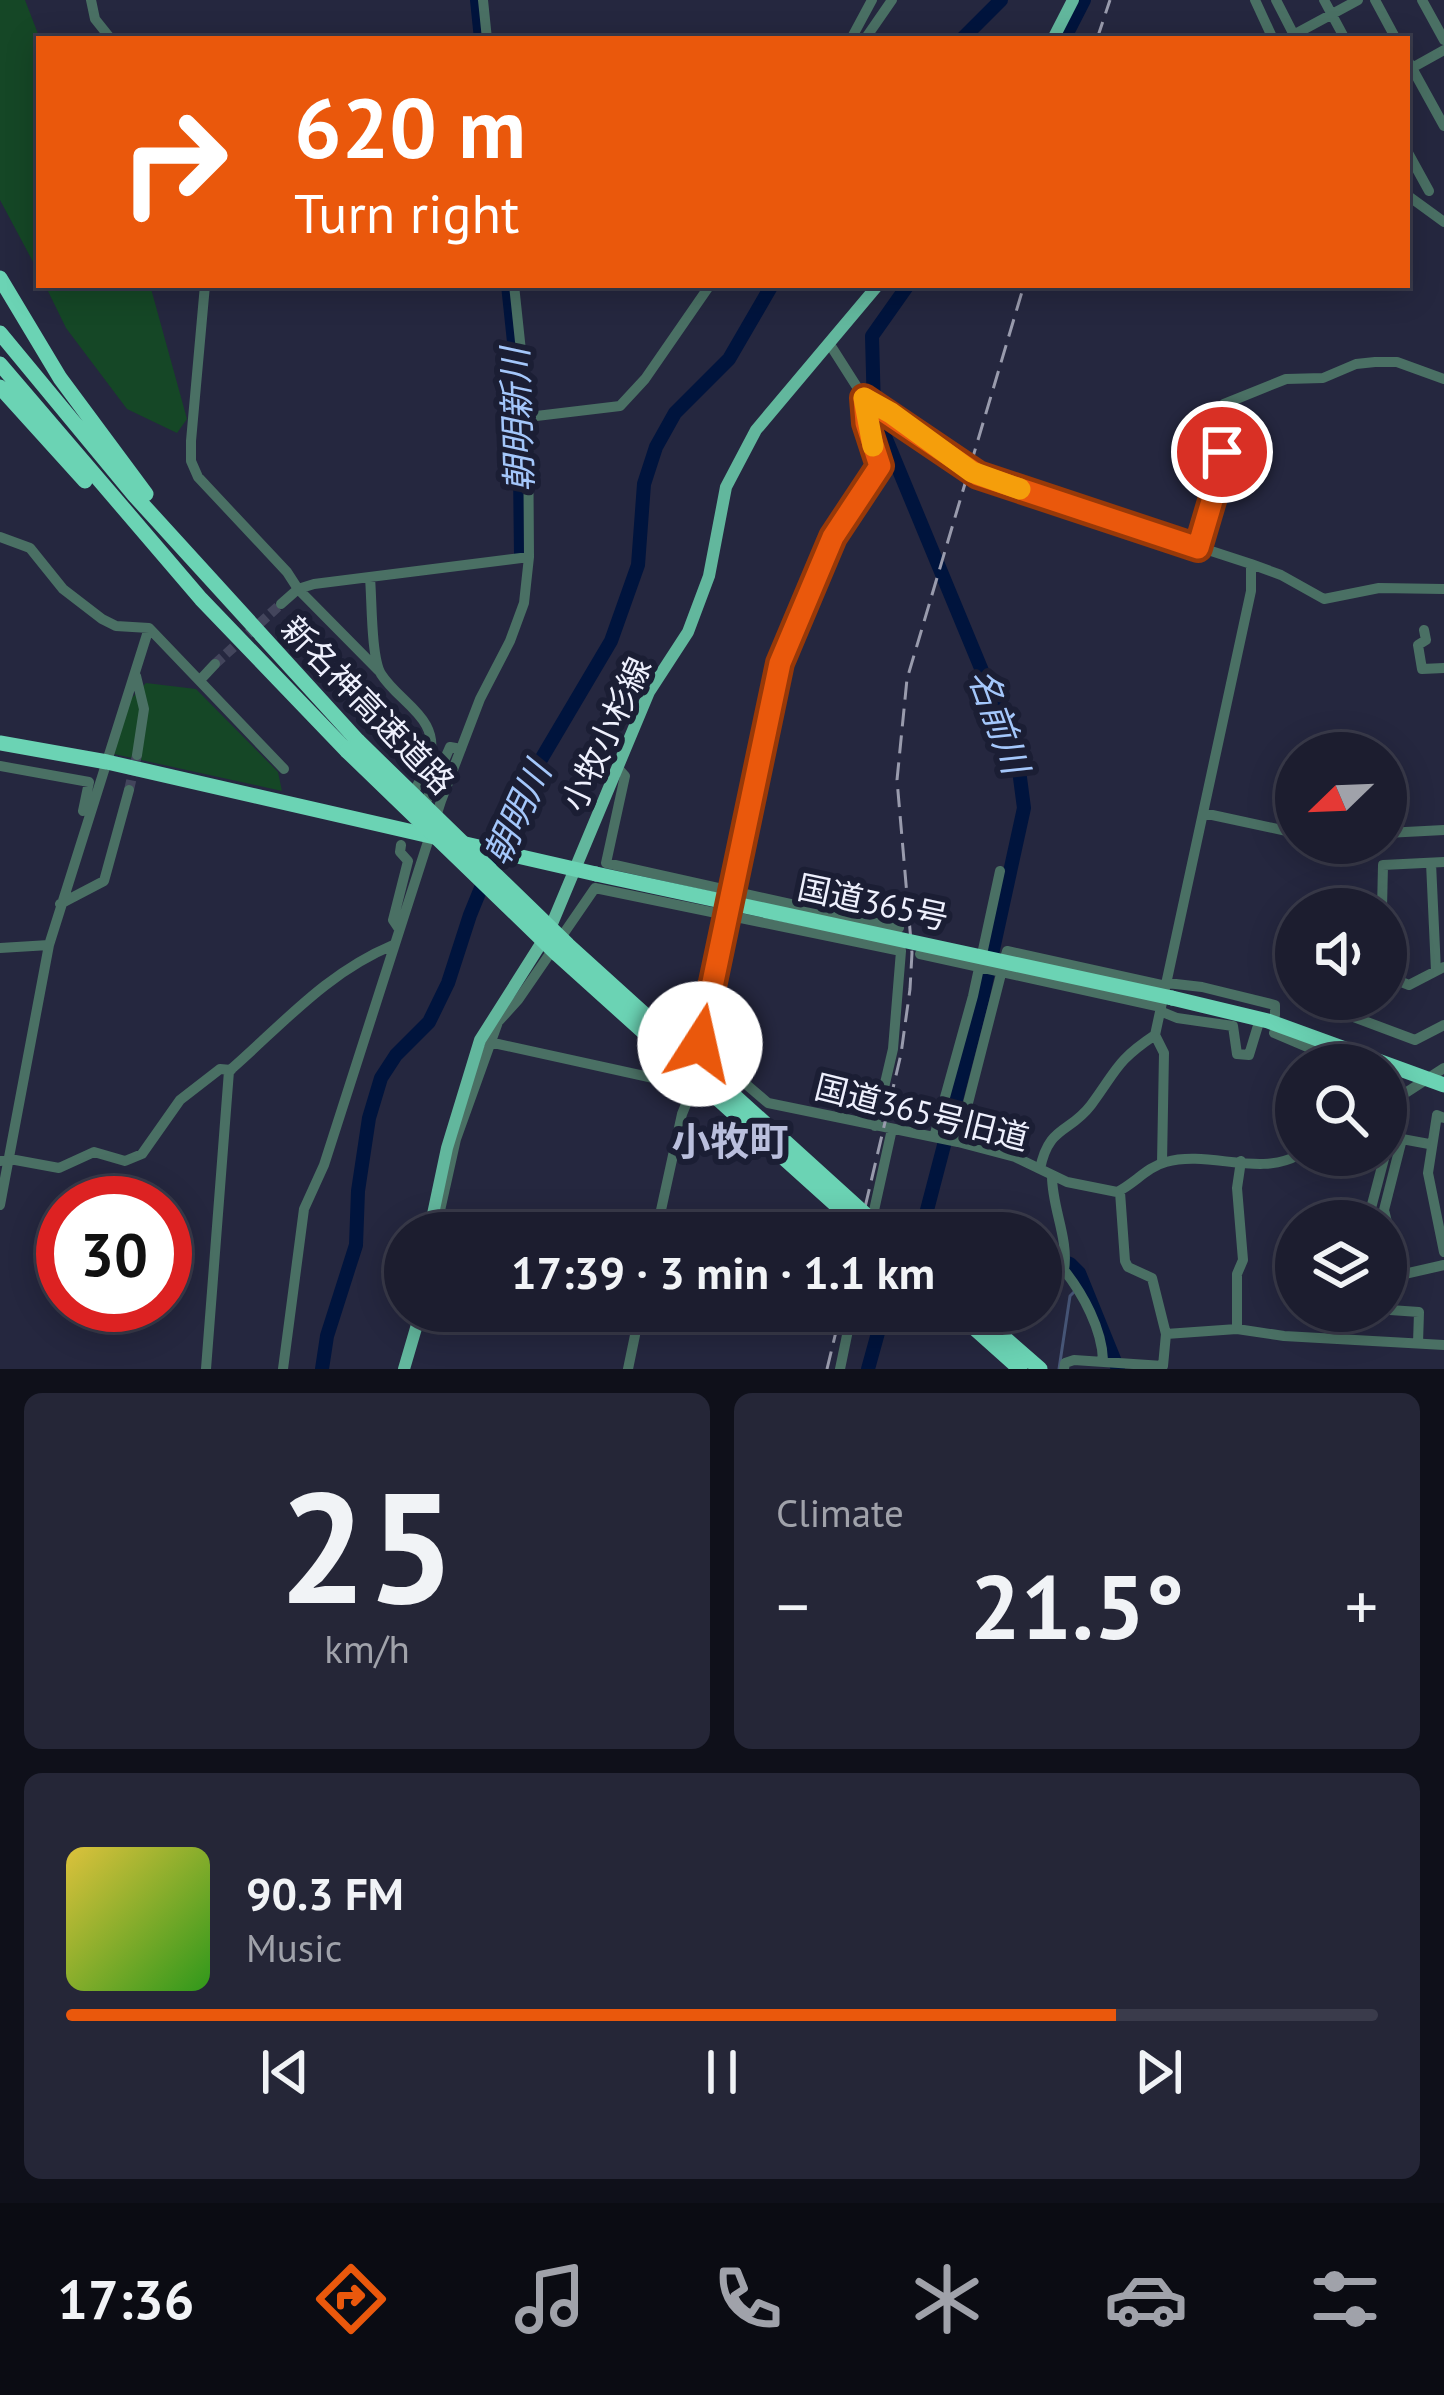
<!DOCTYPE html>
<html lang="en">
<head>
<meta charset="utf-8">
<style>
	:root { --surface:#1c1d2f; --page:#252637; --text:#f1f3f6; --muted:#a0a2aa; --line:#3a3b4b; --accent:#ea580c }
	body { margin:0; font-family:"PT Sans","Noto Sans JP",sans-serif; background:var(--page); color:var(--text); height:100vh; display:flex; flex-direction:column; font-size:45px; white-space:nowrap }
	* { box-sizing:border-box; margin:0 }
	p { font-size:39px; color:var(--muted) }
	.icon { flex:none; width:66px; height:66px; fill:none; stroke:currentColor; stroke-width:2; stroke-linecap:round; stroke-linejoin:round }
	.map { position:relative; height:1369px; overflow:hidden }
	.details { display:flex; flex-direction:column; gap:24px; padding:24px; background:#0f101a; flex:1 }
	.details>* { flex:none }
	.banner { position:absolute; left:36px; top:36px; width:1374px; height:252px; border-radius:0px; box-shadow:0 6px 30px #0003,0 0 0 3px var(--line); background:#ea580c; color:#fff; overflow:hidden }
	.needle { width:78px; rotate:247deg }
	.tools { position:absolute; left:1275px; top:732px; display:grid; gap:24px }
	.tools a { display:grid; place-items:center; width:132px; height:132px; border-radius:50%; background:var(--surface); box-shadow:0 6px 30px #0003,0 0 0 3px var(--line); font-size:60px }
	.speed { position:absolute; left:36px; top:1176px; display:flex; gap:24px; font-size:60px; font-weight:700; text-align:center }
	.speed>* { display:grid; place-content:center; width:156px; height:156px; border-radius:50%; background:var(--surface); box-shadow:0 6px 30px #0003,0 0 0 3px var(--line); line-height:1 }
	.speed .limit { border:18px solid #d22; background:#fff; color:#111 }
	.pin { position:absolute; display:grid; place-items:center; width:102px; height:102px; color:#fff; margin:-51px; border:6px solid #fff; border-radius:50%; box-shadow:0 3px 12px #0007 }
	.me { position:absolute; width:132px; margin:-66px; rotate:10deg; stroke-linejoin:round; filter:drop-shadow(0 0 9px #0008) }
	.turn { display:flex; align-items:center; gap:42px; height:252px; padding:0 60px; font-size:54px }
	.turn .icon { width:156px; height:156px; stroke-width:2.5 }
	.turn b { display:block; font-size:84px; line-height:102px }
	.big { font-size:90px; font-weight:800; line-height:1.1 }
	.details .card { flex:1; display:flex; flex-direction:column; justify-content:center; gap:18px; min-width:0; padding:0 42px; border-radius:18px; background:var(--page) }
	.details .dial { align-items:center; gap:0 }
	.dial b { font-size:156px; line-height:1 }
	.song { display:flex; align-items:center; gap:36px }
	.cover { width:144px; height:144px; border-radius:18px; background:linear-gradient(135deg,hsl(50 70% 55%),hsl(110 70% 35%)) }
	.played { height:12px; border-radius:6px; background:linear-gradient(90deg,var(--accent) 80%,var(--line) 80%) }
	.keys { display:flex; justify-content:space-around; direction:ltr }
	.heat { display:flex; justify-content:space-between; align-items:center; font-size:66px; direction:ltr }
	.details .tiles { flex:1; display:grid; gap:24px; grid-template-columns:1fr 1fr }
	.card:last-child { grid-column:span 2 }
	.trip { position:absolute; left:384px; top:1212px; width:678px; height:120px; border-radius:60px; background:var(--surface); box-shadow:0 6px 30px #0003,0 0 0 3px var(--line); font-weight:800; line-height:120px; text-align:center }
	.dock { display:flex; height:192px; justify-content:space-around; align-items:center; background:#0b0c13; color:var(--muted) }
	.dock .icon { width:84px; height:84px }
	.dock .current { color:var(--accent) }
	.dock b { font-size:54px; color:var(--text) }
	.map>svg:first-child { display:block }
	.green { fill:#154726 }
	.lines { fill:none; stroke-linecap:round; stroke-linejoin:round }
	.stream { stroke:#475677; stroke-width:3 }
	.river { stroke:#00143d; stroke-width:14 }
	.minor-tunnel { stroke:#43455c; stroke-width:10; stroke-dasharray:10 5; stroke-linecap:butt }
	.minor { stroke:#4a7064; stroke-width:10 }
	.major { stroke:#62b79d; stroke-width:12 }
	.highway { stroke:#6bd3b4; stroke-width:15 }
	.rail { stroke:#999bad; stroke-width:3; stroke-dasharray:18 9; stroke-linecap:butt }
	.highway-bridge { stroke:#6bd3b4; stroke-width:15 }
	.route-casing { stroke:#983908; stroke-width:30 }
	.route { stroke:#ea580c; stroke-width:21 }
	.slow { stroke:#f59e0b; stroke-width:21 }
	.labels { text-anchor:middle; stroke-width:12; stroke-linejoin:round; paint-order:stroke }
	.street-label { font-size:33px; fill:#eef0fd; stroke:#1b1e34 }
	.water-label { font-size:36px; font-style:italic; fill:#a4c7fb; stroke:#1b1e34 }
	.quarter-label { font-size:39px; font-weight:bold; fill:#babfdd; stroke:#1b1e34 }
</style>
</head>
<body>
<div class="map">
<svg width="1444" height="1369" viewBox="0 0 1444 1369">
	<rect width="100%" height="100%" fill="#25273f"/>
	<!-- green -->
	<path class="green" d="M0 0H25L40 39 39 273 0 200Z
		M45 285H150L187 419 177 433 127 409 66 328Z
		M146 683 196 689 278 772 282 791 114 754 128 702Z"/>
	<g class="lines">
		<!-- stream -->
		<path class="stream" d="M1059 1369 1070 1296 1074 1292"/>
		<!-- river -->
		<path class="river" d="M477 0 481 39
			M962 39 1001 0
			M1064 39 1084 0
			M508 285 519 389 521 555
			M908 285 872 336 874 410 1017 755 1024 808 982 1000 921 1233
			M924 1221 949 1233
			M1041 1253 1070 1264 1079 1273 1118 1369
			M322 1369 327 1336 356 1245 358 1191 369 1118 381 1078 396 1055 429 1022 448 983 470 915 517 800 611 641 638 565 644 484 656 447 675 413 729 359 772 285
			M868 1369 884 1311"/>
		<!-- minor-tunnel -->
		<path class="minor-tunnel" d="M215 664 281 604
			M129 790 137 755"/>
		<!-- minor -->
		<path class="minor" d="M91 0 95 19 111 39
			M483 0 487 39
			M1255 0 1273 39
			M1276 0 1296 39
			M1324 0 1345 39
			M1375 0 1396 39
			M1422 0 1444 40
			M851 39 872 0
			M865 39 892 0
			M1286 39 1358 0
			M1407 59 1444 126
			M1410 69 1444 50
			M1407 151 1429 191
			M1407 195 1444 222
			M205 285 191 441V461L198 477 287 572 298 589 379 671
			M829 343 864 398 978 475 1251 564 1281 575 1324 599 1379 588 1444 589
			M528 417 620 406 645 379 710 285
			M0 537 30 548 63 589 102 619 116 626 149 628 284 769
			M1198 548 1222 467 1224 404 1286 379 1323 378 1356 364 1375 362H1397L1444 379
			M370 578C372 600 371 657 381 674 400 704 442 718 429 761 426 773 417 783 413 795
			M281 604 298 589 314 584 529 557
			M1424 630 1426 640 1418 645 1422 669 1444 668
			M136 676 144 709 137 755
			M201 679 215 664
			M0 766 89 782 83 811
			M617 767 625 776 606 863 899 928
			M422 811 450 747 461 749
			M1203 813 1296 833
			M1386 833 1444 830
			M1431 863 1436 971
			M60 904 104 881 129 790
			M1382 909 1383 865 1444 862
			M399 929 393 920 408 861 400 852 401 845
			M0 948 49 945
			M920 954 1161 1007
			M1003 965 1007 951 1166 986
			M1386 976 1409 985 1444 967
			M1167 983 1202 987 1275 1005V1015
			M1348 999 1343 1013 1415 1040 1444 1025
			M1160 1011 1177 1018 1233 1026 1237 1054 1249 1055 1260 1019
			M1274 1033 1314 1050 1322 1065
			M489 1042 667 1081 689 1097
			M720 1062 700 1044 699 1037 780 663 833 537 880 465 866 423 864 398
			M1386 1099 1407 1092 1444 1068
			M1444 1118 1437 1115 1428 1173 1444 1252
			M1386 1136V1151
			M934 1137 973 996 1000 871
			M958 1142 1001 974
			M1429 1144 1402 1139 1384 1210 1400 1275 1444 1265
			M0 1161 10 1159 59 1168 94 1152 125 1161 142 1154 180 1100 220 1069 231 1070
			M1162 1163 1164 1053 1155 1035 1251 591V564
			M1040 1169C1049 1125 1069 1134 1091 1105 1117 1070 1116 1061 1155 1035
			M1052 1176C1052 1208 1069 1239 1064 1270 1083 1294 1102 1329 1103 1360
			M1120 1192 1125 1261 1128 1267 1152 1278 1166 1334
			M0 1205 49 945 149 628
			M1357 1221 1359 1212H1370L1385 1155
			M871 1224 892 1129
			M435 1233 456 1139 498 1022 518 1000 595 888 901 951 893 1049 875 1126
			M656 1233 682 1114 689 1097 720 1062 768 1103 958 1142 1015 1157 1067 1182 1117 1192C1134 1184 1147 1167 1166 1162 1208 1150 1260 1177 1298 1155
			M1386 1292 1390 1310 1419 1312 1418 1343
			M1237 1329V1274L1243 1260 1237 1188 1241 1161
			M206 1369 229 1071C283 1024 326 973 393 945
			M283 1369 304 1209 324 1165 441 801 480 699 510 641 524 603 529 557 528 417 514 285
			M628 1369 640 1311
			M840 1369 852 1311
			M1064 1369 1065 1363 1074 1360 1163 1366 1166 1334 1237 1329 1284 1336 1444 1345"/>
		<!-- major -->
		<path class="major" d="M1053 39 1073 0
			M429 1233 447 1148 480 1040 549 931 649 692 688 632 709 576 726 487 756 430 878 285
			M404 1369 421 1311"/>
		<!-- highway -->
		<path class="highway" d="M0 278 60 378 146 494
			M0 333 134 495 358 741
			M0 364 201 599 347 751
			M0 387 85 481
			M0 743 107 762 596 874
			M1172 998 1268 1021 1444 1085
			M955 1311 1020 1369
			M974 1311 1040 1369"/>
		<!-- rail -->
		<path class="rail" d="M1097 39 1110 0
			M859 1233 901 1054 910 989 912 953 897 780 907 679 1024 285
			M827 1369 841 1311"/>
		<!-- highway-bridge -->
		<path class="highway-bridge" d="M358 741 568 945 886 1233
			M347 751 558 955 867 1233
			M596 874 1172 998"/>
	</g>
	<g class="lines">
		<defs>
			<path id="route" d="M700 1044 780 663 833 537 880 466 866 423 864 398 978 475 1198 548 1222 467V452"/>
		</defs>
		<!-- route casing -->
		<use href="#route" class="route-casing"/>
		<!-- route -->
		<use href="#route" class="route"/>
		<!-- slow -->
		<path class="slow" d="M873 446 864 398 891 413 972 472 1020 489"/>
	</g>
	<g class="labels">
		<!-- street labels -->
		<g class="street-label">
			<text transform="translate(368 705) rotate(46)" y="12">新名神高速道路</text>
			<text transform="translate(606 734) rotate(-65)" y="12">小牧小杉線</text>
			<text transform="translate(873 902) rotate(12)" y="12">国道365号</text>
			<text transform="translate(922 1112) rotate(14)" y="12">国道365号旧道</text>
		</g>
		<!-- water labels -->
		<g class="water-label">
			<text transform="translate(517 420) rotate(-92)" y="13">朝明新川</text>
			<text transform="translate(999 721) rotate(70)" y="13">名前川</text>
			<text transform="translate(517 813) rotate(-65)" y="13">朝明川</text>
		</g>
		<!-- quarter labels -->
		<g class="quarter-label">
			<text x="730" y="1155">小牧町</text>
		</g>
	</g>
</svg>
<div class="tools">
<a><svg class="needle" viewBox="-14 -14 28 28"><path d="M0-13l5 13h-10z" fill="#e53935"/><path d="M0 13l5-13h-10z" fill="#a0a2aa"/></svg></a>
<a><svg class="icon" aria-label="sound" viewBox="0 0 24 24"><path d="M4 9h4l5-4v14l-5-4H4zM17 9q2 3 0 6"/></svg></a>
<a><svg class="icon" aria-label="search" viewBox="0 0 24 24"><circle cx="10" cy="10" r="6"/><path d="M15 15l6 6"/></svg></a>
<a><svg class="icon" aria-label="layers" viewBox="0 0 24 24"><path d="M12 4l9 5-9 5-9-5zM3 14l9 5 9-5"/></svg></a>
</div>
<div class="speed"><div class="limit">30</div></div>
<div class="pin" style="left:1222px;top:452px;background:#d93025"><svg class="icon" aria-label="arrive" viewBox="0 0 24 24"><path d="M6 21V4h12l-3 4 3 4H6"/></svg></div>
<svg class="me" style="left:700px;top:1044px" viewBox="-20 -20 40 40"><circle r="19" fill="#fff"/><path d="M0-13L10 11 0 6-10 11z" fill="#ea580c"/></svg>
<div class="trip">17:39 · 3 min · 1.1 km</div>
<div class="banner">
<div class="turn"><svg class="icon" aria-label="right" viewBox="0 0 24 24"><path d="M7 20v-9h11M14 6l5 5-5 5"/></svg><div><b>620 m</b>Turn right</div></div>
</div>
</div>
<section class="details">
<div class="tiles">
<div class="card dial"><b>25</b><p>km/h</p></div>
<div class="card"><p>Climate</p>
<div class="heat"><a>−</a><b class="big">21.5°</b><a>+</a></div>
</div>
<div class="card">
<div class="song"><i class="cover"></i><div><b>90.3 FM</b><p>Music</p></div></div>
<div class="played"></div>
<div class="keys"><svg class="icon" aria-label="previous" viewBox="0 0 24 24"><path d="M18 5L8 12l10 7zM5 5v14"/></svg><svg class="icon" aria-label="pause" viewBox="0 0 24 24"><path d="M8 5v14M16 5v14"/></svg><svg class="icon" aria-label="next" viewBox="0 0 24 24"><path d="M6 5l10 7-10 7zM19 5v14"/></svg></div>
</div>
</div>
</section>
<nav class="dock">
<b>17:36</b>
<svg class="icon current" aria-label="directions" viewBox="0 0 24 24"><path d="M12 3l9 9-9 9-9-9zM9 14v-3h6M13 9l2 2-2 2"/></svg>
<svg class="icon" aria-label="music" viewBox="0 0 24 24"><path d="M9 18V5l10-2v13"/><circle cx="6" cy="18" r="3"/><circle cx="16" cy="16" r="3"/></svg>
<svg class="icon" aria-label="phone" viewBox="0 0 24 24"><path d="M5 4h4l2 5-3 2q2 4 5 5l2-3 5 2v4C11 20 4 13 5 4z"/></svg>
<svg class="icon" aria-label="climate" viewBox="0 0 24 24"><path d="M12 3v18M4 7l16 10M4 17L20 7"/></svg>
<svg class="icon" aria-label="car" viewBox="0 0 24 24"><path d="M5 17H2v-5l4-1 3-4h7l3 4 3 1v5h-3M9 17h6M6 11h13"/><circle cx="7" cy="17" r="2"/><circle cx="17" cy="17" r="2"/></svg>
<svg class="icon" aria-label="filters" viewBox="0 0 24 24"><path d="M4 7h16M4 17h16"/><circle cx="9" cy="7" r="2"/><circle cx="15" cy="17" r="2"/></svg>
</nav>
</body>
</html>
